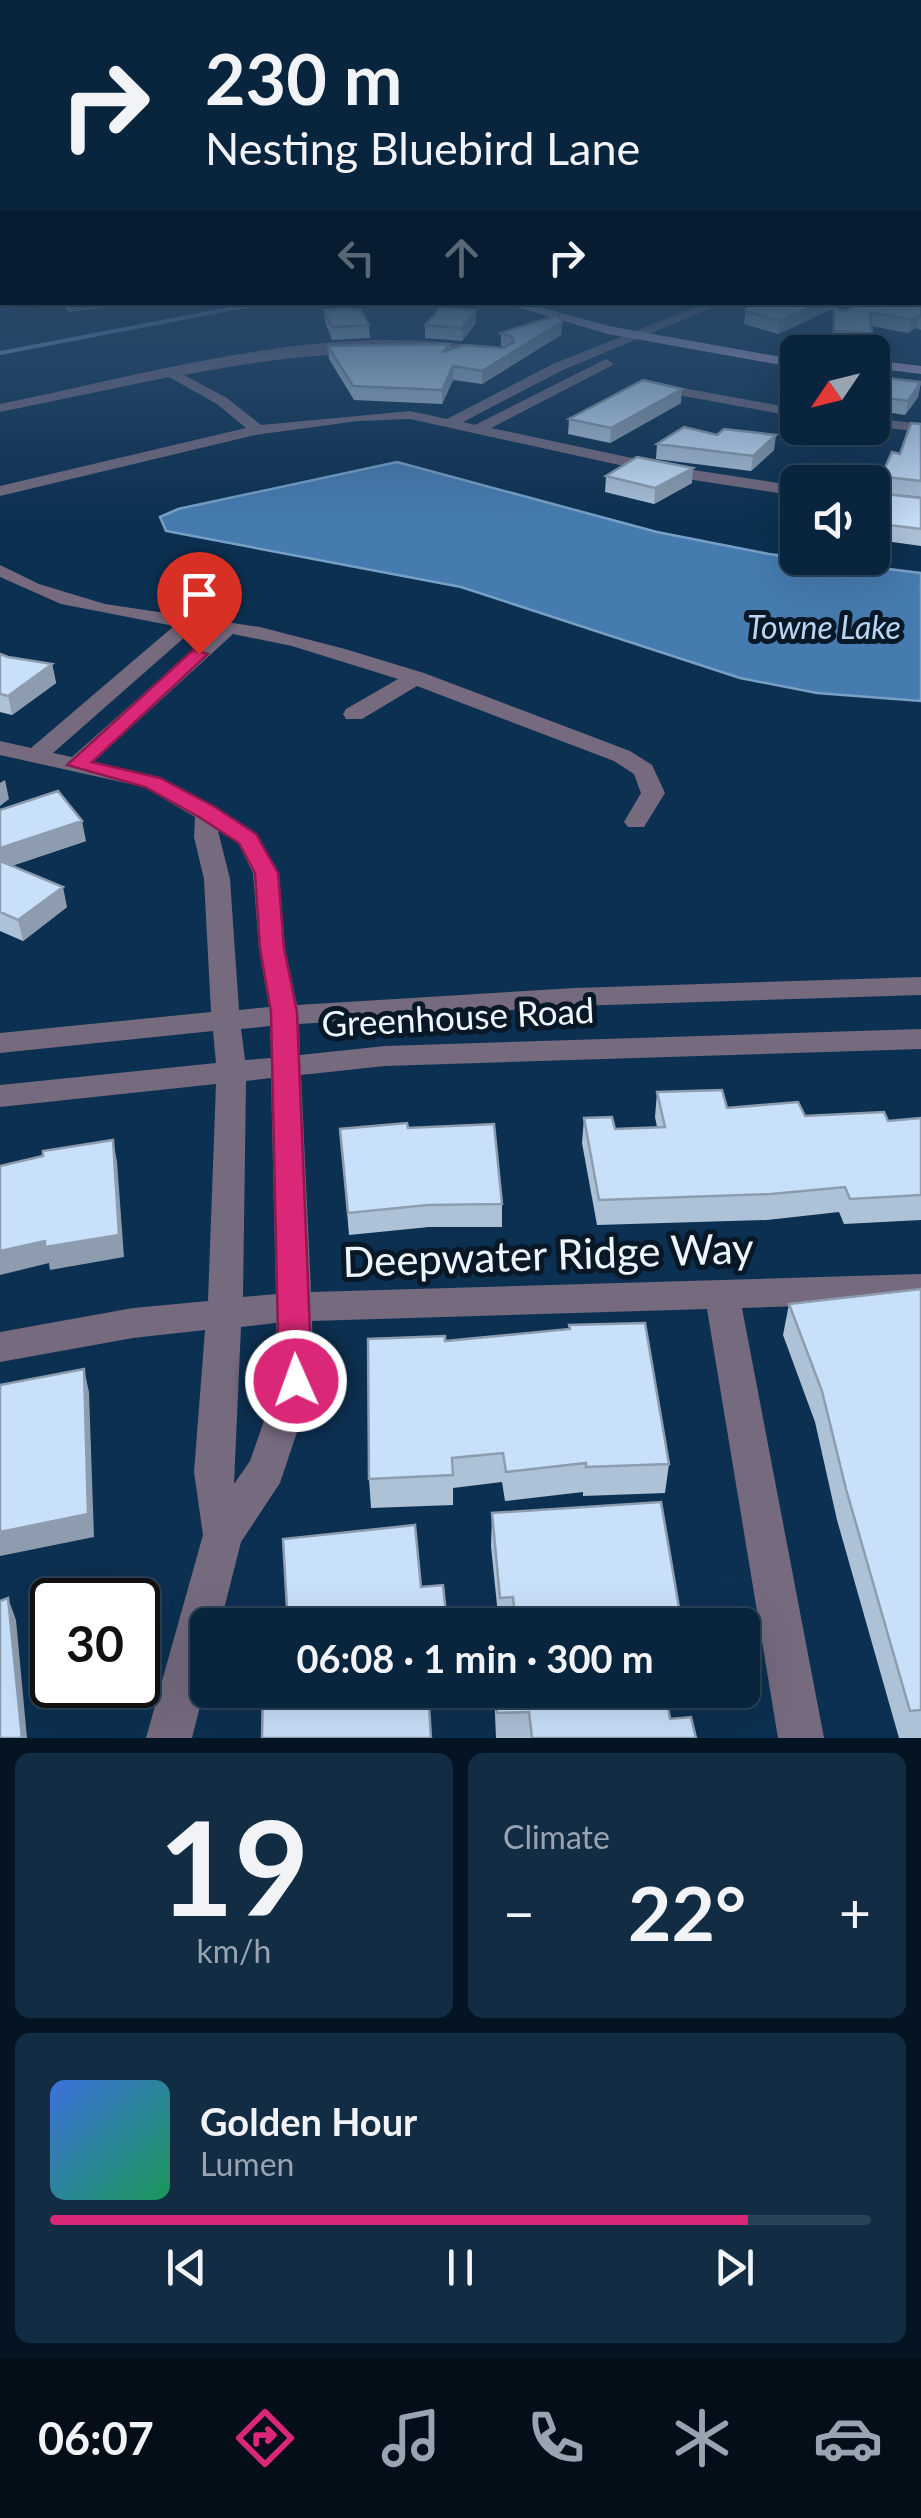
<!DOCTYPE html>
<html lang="en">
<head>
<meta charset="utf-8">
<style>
	:root { --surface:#09243d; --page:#122c44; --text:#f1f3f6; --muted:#99a4b0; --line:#294157; --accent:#db2777 }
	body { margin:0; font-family:Lato,sans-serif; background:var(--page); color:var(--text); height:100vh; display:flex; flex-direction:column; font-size:38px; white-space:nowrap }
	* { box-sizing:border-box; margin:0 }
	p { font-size:32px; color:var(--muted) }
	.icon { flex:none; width:55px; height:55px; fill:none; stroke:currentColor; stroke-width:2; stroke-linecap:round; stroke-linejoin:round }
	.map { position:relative; height:1738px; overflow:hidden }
	.details { display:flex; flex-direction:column; gap:15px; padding:15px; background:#051422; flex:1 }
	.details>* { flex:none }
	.banner { position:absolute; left:0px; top:0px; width:922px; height:305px; box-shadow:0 10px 40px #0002,0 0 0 2px var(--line); background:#09243d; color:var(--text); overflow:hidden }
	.needle { width:65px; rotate:235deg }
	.fabs { position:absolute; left:780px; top:335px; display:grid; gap:20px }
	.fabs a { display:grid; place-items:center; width:110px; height:110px; border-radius:15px; background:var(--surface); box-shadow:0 10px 40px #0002,0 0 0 2px var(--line); font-size:50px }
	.speed { position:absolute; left:30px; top:1578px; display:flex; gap:20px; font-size:50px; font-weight:700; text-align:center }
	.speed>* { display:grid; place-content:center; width:130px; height:130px; border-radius:50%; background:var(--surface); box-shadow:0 10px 40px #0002,0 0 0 2px var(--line); line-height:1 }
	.speed .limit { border:5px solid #111; border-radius:15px; background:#fff; color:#111 }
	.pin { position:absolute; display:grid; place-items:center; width:85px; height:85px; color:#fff; margin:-102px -42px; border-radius:50% 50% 50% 0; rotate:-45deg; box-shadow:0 0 10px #0007 }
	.pin .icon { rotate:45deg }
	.me { position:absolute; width:110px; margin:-55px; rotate:358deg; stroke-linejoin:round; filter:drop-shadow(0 0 8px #0008) }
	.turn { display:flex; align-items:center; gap:35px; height:210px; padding:0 40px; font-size:45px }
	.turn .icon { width:130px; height:130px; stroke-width:2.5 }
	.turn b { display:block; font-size:70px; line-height:85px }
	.lanes { display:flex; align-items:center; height:95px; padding:0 40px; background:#0003; justify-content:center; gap:50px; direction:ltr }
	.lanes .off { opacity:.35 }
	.big { font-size:75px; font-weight:700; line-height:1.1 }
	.details .widget { flex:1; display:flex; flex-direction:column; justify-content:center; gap:15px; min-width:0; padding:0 35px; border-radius:15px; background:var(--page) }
	.details .dial { align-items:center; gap:0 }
	.dial b { font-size:130px; line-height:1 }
	.song { display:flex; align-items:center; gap:30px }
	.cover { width:120px; height:120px; border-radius:15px; background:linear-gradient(135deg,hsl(220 70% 55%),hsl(150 70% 35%)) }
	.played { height:10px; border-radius:5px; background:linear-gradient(90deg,var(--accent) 85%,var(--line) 85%) }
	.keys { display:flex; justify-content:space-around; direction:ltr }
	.heat { display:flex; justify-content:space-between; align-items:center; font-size:55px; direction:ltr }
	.details .tiles { flex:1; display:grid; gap:15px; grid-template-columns:1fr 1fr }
	.widget:last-child { grid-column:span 2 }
	.trip { position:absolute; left:190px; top:1608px; width:570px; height:100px; border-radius:15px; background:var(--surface); box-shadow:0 10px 40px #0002,0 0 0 2px var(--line); font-weight:700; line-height:100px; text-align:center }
	.tabs { display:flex; height:160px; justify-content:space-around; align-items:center; background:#040e18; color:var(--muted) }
	.tabs .icon { width:70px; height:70px }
	.tabs .selected { color:var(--accent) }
	.tabs b { font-size:45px; color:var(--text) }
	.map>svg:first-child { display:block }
	.water { fill:#467baf; stroke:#78a0c6; stroke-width:2.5 }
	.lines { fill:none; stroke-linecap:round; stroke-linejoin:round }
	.stream { stroke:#78a0c6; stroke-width:4 }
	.minor { fill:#756a7e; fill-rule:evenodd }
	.major { fill:#bba5cd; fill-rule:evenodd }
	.wall { fill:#adc1d7 }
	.shaded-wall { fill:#8d9daf }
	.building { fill:#c9e0fa; stroke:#8d9daf; stroke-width:2.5 }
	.route { fill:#db2777; stroke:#8e194d; stroke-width:2.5 }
	.labels { text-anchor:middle; stroke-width:10; stroke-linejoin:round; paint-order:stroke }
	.far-water-label { font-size:32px; font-style:italic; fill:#b9d5f3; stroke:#091826 }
	.street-label { font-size:35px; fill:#edf5fd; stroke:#091826 }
	.near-street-label { font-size:42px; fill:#edf5fd; stroke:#091826 }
</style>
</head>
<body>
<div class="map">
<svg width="921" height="1738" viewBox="0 0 921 1738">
	<rect width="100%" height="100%" fill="#0c3051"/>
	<!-- water -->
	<path class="water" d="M397 462 657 532 769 554 921 573V701L817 693 740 678 461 587 166 531 160 517 178 509Z"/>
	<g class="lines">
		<!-- stream -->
		<path class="stream" d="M0 353 266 302"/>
		<!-- minor -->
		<path class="minor" d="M708 302H726L563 370 463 422 475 425 606 359 613 363 611 366 491 428 674 467 798 486V496L674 477 410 419 358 421 255 435 0 496V486L246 428 217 404 169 377 0 412V404C157 372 331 319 493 349V355L488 356C385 346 285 355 184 375L227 398 261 425 410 411 447 419 553 364Z
			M650 382 798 409V417L645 389 643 386Z
			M872 418 921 424V432L872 426Z
			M872 495 921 501V511L872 505Z
			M0 565 39 584 105 604 260 627 345 649 424 673 630 751 652 765 665 793 644 827H628L624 822 641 793 634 774 614 761 417 686 362 719H346L343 714 346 709 398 679 292 646 233 634 93 762 160 777 257 834 279 873 285 948 297 1005 575 988 921 977V995L575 1006 299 1024 300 1055 385 1046 921 1029V1049L385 1066 301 1075 311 1292 921 1274V1302L742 1308 824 1738H778L707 1309 312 1321 314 1381 280 1483 241 1542 220 1625H208V1675L192 1738H146L203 1535 194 1472 205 1330 133 1338 0 1362V1332L133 1308 208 1301 216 1084 0 1107V1085L216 1063 213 1031 0 1053V1033L211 1012 204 879 194 837 195 817 144 787 0 755V741L31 748 174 626 61 604 0 577ZM194 629 213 632 72 757 53 753ZM218 831 238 843 253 873 259 948 269 1007 239 1010 230 879ZM270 1026 271 1058 245 1060 241 1029ZM271 1078 276 1294 243 1297 246 1081ZM276 1323 278 1381 250 1461 234 1484 241 1327Z"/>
		<!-- major -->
		<path class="major" d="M499 302H520L609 326 798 360V368L608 334Z
			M872 360 921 366V374L872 368Z"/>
	</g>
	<!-- wall -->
	<path class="wall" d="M921 280V330L916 328 908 333 871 326 870 346 832 344 834 308 846 311Z
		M60 302H126L123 305 69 312Z
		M746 302H847L778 334 744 324Z
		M324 310 369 325 370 338 332 340 325 322Z
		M562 322 561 335 482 384 453 380 442 404 354 400 329 359 328 346 450 344V350L503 348 505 347 501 346V333Z
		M476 323 462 341 425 338V325Z
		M872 376 921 382 918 397 905 415 872 410Z
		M681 403 610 443 568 434 569 419Z
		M921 424V497L884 493 880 487 883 472 900 454Z
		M717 435 774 450 751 471 656 459 657 444Z
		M606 476 692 483 654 504 605 492Z
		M885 494 921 498V546L878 540Z
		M0 654 8 657 52 664 56 683 12 715 0 712Z
		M0 810 86 841 11 866 67 907 23 941 0 931Z
		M657 1092 727 1108 805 1116 888 1121 921 1118V1220L844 1224 839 1212 767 1220 597 1225 582 1143 584 1118 615 1129 657 1127 655 1117Z
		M408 1128 502 1204V1227H429L349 1235 340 1129Z
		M921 1289V1738H899L837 1520 815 1422 783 1335 789 1304Z
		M445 1341 669 1464 665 1493 583 1496V1492L505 1501 502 1482 453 1488V1505L371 1508 369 1479Z
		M492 1513 682 1625H499L491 1546Z
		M421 1587 446 1614 447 1625H288Z
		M494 1690H688L685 1707 668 1708 670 1719 696 1738H496Z"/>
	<!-- shaded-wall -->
	<path class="shaded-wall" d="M68 302H126L123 305 69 312Z
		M821 302H847L778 334 779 321Z
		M476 310V323L462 341V328Z
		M919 316 916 328 908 333 911 320Z
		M562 322 561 335 482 384V371Z
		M453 366V380L442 404V390Z
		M921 382 918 397 905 415 908 401Z
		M682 389 681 403 610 443 611 428Z
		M776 435 774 450 751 471 753 456Z
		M693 468 692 483 654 504 655 488Z
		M52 664 56 683 12 715 8 696Z
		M5 780 9 799 0 806V783Z
		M82 821 86 841 0 870V848Z
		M63 887 67 907 23 941 18 920Z
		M113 1140 117 1162 124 1257 50 1270 49 1263 0 1275V1251Z
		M84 1369 89 1392 94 1537 0 1556V1532Z
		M8 1598 16 1620 27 1738H22Z"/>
	<!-- building -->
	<path class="building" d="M920 280 921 317 919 316 911 320 870 312 872 333 834 331V308L846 311 860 302H920Z
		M746 302H821L779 321 746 311Z
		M440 308 476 310 462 328 425 325Z
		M346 309 361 310 369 325 332 327 324 310Z
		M558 315 562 322 482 371 453 366 442 390 353 386 328 346 450 344 444 351 464 345 503 348 514 342 511 336 501 333Z
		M872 376 921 382 908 401 872 396Z
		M643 380 682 389 611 428 569 419Z
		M911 423 921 424V481L887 477 883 472 892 452 900 454Z
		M684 427 717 435 724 429 776 435 753 456 657 444Z
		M637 457 693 468 655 488 606 476Z
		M885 494 921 498V529L881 524Z
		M0 654 8 657 52 664 8 696 0 694Z
		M58 791 82 821 0 848V810Z
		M0 861 63 887 18 920 0 912Z
		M722 1090 727 1108 798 1102 805 1116 884 1112 888 1121 921 1118V1195L850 1199 845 1187 771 1194 599 1200 584 1118 612 1117 615 1129 665 1127 657 1092Z
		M407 1123 408 1128 494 1124 502 1204 428 1205 348 1213 340 1129Z
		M113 1140 119 1235 45 1247V1241L0 1251V1166L43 1156V1151Z
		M921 1289V1710L910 1711 846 1489 822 1391 789 1304Z
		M645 1323 669 1464 586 1467V1463L506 1472 503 1453 452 1458 453 1475 369 1479 368 1339 445 1336V1341L570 1329 569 1325Z
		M84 1369 88 1514 0 1532V1385Z
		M661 1502 682 1625H516L513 1597 500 1598 492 1513Z
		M415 1525 421 1587 443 1585 446 1614 423 1617 424 1625H288L283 1539Z
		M8 1598 22 1738H0V1601Z
		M263 1690H428L431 1738H262Z
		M496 1690H665L670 1719 691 1717 696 1738H532L529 1712 497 1713Z"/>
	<!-- sky -->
	<linearGradient id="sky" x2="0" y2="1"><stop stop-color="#071a2d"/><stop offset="0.54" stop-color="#2e4e70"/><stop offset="1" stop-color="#2e4e70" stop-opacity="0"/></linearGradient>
	<rect width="921" height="523" fill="url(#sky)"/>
	<!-- route -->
	<path class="route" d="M193 650 208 654 92 762 160 778 215 807 256 834 278 873 284 948 297 1012 312 1381 307 1391 296 1395 284 1391 279 1381 271 1012 260 948 255 873 239 843 199 817 145 787 67 765Z"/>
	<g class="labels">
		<!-- far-water labels -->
		<g class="far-water-label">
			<text x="824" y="639">Towne Lake</text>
		</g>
		<!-- street labels -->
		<g class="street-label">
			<text transform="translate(458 1018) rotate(-3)" y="12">Greenhouse Road</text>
		</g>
		<!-- near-street labels -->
		<g class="near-street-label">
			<text transform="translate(548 1255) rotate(-2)" y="15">Deepwater Ridge Way</text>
		</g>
	</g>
</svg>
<div class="fabs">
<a><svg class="needle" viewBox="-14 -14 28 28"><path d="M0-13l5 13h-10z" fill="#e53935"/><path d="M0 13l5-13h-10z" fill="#99a4b0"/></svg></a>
<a><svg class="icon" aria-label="sound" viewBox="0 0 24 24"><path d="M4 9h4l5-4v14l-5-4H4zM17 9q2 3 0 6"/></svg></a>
</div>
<div class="speed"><div class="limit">30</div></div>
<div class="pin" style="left:199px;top:654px;background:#d93025"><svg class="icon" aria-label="arrive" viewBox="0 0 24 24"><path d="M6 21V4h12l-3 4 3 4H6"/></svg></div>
<svg class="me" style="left:296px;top:1381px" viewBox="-20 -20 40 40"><circle r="17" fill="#db2777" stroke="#fff" stroke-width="3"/><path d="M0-11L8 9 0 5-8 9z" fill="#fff"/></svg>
<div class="trip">06:08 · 1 min · 300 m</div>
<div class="banner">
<div class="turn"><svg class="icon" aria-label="right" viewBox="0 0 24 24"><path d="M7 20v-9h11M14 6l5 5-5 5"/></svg><div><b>230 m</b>Nesting Bluebird Lane</div></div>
<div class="lanes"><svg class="icon off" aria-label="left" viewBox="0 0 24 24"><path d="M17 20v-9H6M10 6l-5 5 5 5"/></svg><svg class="icon off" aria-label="ahead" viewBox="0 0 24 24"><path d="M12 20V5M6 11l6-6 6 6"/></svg><svg class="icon" aria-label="right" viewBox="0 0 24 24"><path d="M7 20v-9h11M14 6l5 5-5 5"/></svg></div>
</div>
</div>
<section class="details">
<div class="tiles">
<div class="widget dial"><b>19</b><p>km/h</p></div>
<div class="widget"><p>Climate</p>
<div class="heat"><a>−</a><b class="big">22°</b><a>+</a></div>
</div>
<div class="widget">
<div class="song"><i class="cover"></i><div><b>Golden Hour</b><p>Lumen</p></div></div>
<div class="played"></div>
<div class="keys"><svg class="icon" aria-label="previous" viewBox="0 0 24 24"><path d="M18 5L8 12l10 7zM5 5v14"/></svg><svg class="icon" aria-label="pause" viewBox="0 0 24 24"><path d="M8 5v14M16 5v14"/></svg><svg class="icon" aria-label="next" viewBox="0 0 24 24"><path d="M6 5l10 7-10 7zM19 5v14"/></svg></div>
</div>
</div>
</section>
<nav class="tabs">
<b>06:07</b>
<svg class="icon selected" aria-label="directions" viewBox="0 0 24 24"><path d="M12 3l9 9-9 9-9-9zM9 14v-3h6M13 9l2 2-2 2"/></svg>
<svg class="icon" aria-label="music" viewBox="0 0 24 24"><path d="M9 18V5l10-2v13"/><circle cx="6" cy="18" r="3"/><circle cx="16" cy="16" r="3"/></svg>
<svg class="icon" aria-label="phone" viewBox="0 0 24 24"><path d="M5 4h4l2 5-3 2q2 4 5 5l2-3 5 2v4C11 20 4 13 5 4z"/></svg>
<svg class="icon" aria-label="climate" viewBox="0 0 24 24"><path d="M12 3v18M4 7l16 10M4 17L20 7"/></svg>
<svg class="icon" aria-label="car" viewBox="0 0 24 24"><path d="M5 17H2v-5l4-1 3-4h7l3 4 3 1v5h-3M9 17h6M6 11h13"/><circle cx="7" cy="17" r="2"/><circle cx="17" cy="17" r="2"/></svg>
</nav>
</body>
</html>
